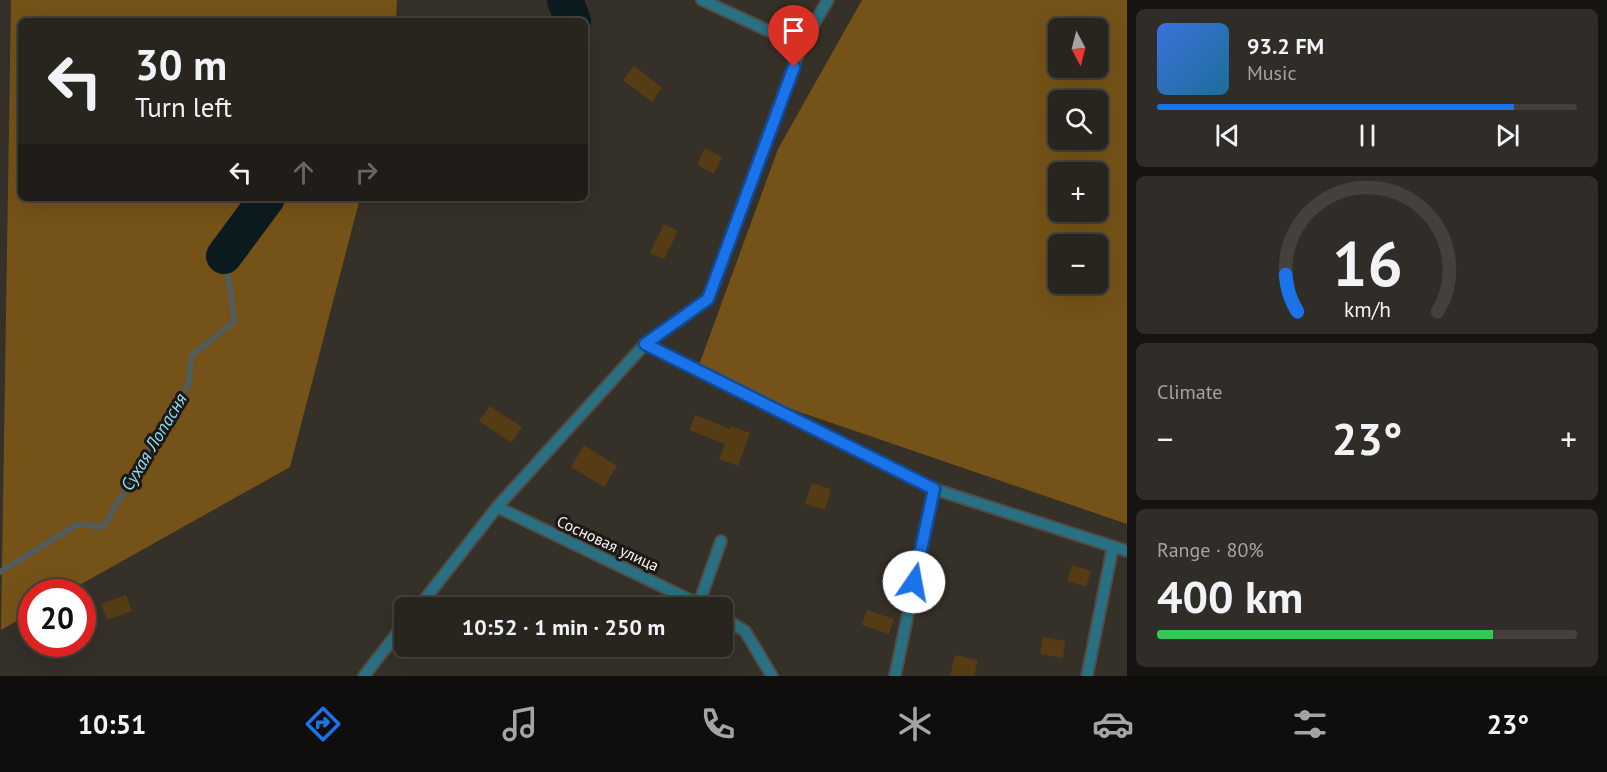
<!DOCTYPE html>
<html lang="en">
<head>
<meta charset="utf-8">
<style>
	:root { --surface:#28241e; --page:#302c27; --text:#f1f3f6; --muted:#a5a4a4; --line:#44413c; --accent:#1a73e8 }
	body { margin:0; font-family:"PT Sans",sans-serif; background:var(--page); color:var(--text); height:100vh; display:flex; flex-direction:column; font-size:22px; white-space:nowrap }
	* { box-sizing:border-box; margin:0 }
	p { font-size:20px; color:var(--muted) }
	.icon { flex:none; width:33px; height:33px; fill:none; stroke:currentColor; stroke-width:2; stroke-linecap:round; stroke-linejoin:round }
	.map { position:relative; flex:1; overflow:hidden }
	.panel { display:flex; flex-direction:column; gap:9px; padding:9px; background:#161410; width:480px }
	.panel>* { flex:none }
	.top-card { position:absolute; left:18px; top:18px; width:570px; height:183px; border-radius:9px; box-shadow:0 6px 24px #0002,0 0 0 2px var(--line); background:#28241e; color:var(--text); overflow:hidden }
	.needle { width:39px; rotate:173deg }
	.fabs { position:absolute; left:1048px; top:18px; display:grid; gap:12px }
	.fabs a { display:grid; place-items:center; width:60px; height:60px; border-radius:9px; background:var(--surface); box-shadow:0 6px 24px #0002,0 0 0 2px var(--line); font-size:30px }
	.speed { position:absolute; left:18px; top:579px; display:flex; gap:12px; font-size:30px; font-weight:700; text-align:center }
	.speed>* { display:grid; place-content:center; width:78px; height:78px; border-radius:50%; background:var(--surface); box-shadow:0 6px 24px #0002,0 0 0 2px var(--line); line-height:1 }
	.speed .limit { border:9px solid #d22; background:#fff; color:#111 }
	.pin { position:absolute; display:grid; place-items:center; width:51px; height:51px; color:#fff; margin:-62px -26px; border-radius:50% 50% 50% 0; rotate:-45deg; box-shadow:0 0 6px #0007 }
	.pin .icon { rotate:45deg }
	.me { position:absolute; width:66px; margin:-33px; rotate:12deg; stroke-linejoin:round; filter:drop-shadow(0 0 4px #0008) }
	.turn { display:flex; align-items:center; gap:21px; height:126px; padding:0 18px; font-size:27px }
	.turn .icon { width:78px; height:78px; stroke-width:2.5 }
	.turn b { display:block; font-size:42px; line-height:51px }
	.lanes { display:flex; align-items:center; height:57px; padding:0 18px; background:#0003; justify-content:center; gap:30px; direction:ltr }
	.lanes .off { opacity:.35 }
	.big { font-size:45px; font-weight:700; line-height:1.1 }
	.panel .tile { flex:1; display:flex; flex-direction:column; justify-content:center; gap:9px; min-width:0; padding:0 21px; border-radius:9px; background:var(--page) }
	.panel .dial { align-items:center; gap:0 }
	.dial svg { height:156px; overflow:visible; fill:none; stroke:var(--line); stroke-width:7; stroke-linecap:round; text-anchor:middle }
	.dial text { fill:var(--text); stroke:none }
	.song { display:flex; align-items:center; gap:18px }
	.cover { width:72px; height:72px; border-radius:9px; background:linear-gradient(135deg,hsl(220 70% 55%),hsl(200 70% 35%)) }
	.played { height:6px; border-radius:3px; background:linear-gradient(90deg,var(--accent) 85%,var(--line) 85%) }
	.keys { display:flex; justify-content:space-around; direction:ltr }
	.heat { display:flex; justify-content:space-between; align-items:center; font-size:33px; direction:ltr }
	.charge { height:9px; border-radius:4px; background:linear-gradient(90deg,#34c759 80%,var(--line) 0) }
	.trip { position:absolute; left:394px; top:597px; width:339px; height:60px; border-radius:9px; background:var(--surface); box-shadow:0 6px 24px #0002,0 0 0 2px var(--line); font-weight:700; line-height:60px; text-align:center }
	.dock { display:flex; height:96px; justify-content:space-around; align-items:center; background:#100e0c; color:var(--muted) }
	.dock .icon { width:42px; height:42px }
	.dock .selected { color:var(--accent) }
	.dock b { font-size:27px; color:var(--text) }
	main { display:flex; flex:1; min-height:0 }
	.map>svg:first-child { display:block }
	.forest { fill:#755318; fill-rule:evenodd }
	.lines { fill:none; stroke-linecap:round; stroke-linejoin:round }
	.stream { stroke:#525c5d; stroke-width:6 }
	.river { stroke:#0c1b1f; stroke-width:36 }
	.building { fill:#553c15 }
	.service-casing { stroke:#504b44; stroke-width:14 }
	.service { stroke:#287082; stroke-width:10 }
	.route-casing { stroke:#114b97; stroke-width:15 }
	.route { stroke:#1a73e8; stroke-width:10 }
	.labels { text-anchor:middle; stroke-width:6; stroke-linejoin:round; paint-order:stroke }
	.street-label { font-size:16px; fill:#f6f3ee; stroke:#1b1815 }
	.water-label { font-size:18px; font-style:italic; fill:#90dff4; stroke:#1b1815 }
</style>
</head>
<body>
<main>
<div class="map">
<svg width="1127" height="676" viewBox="0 0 1127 676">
	<rect width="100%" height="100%" fill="#353028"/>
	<!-- forest -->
	<path class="forest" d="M11 0H397L396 21H21V198H360L290 467 67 592H32L31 613 1 630Z
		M862 0H1127V524L695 376 778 149ZM1059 28H1098V68H1059ZM1059 100H1098V140H1059ZM1059 172H1098V212H1059ZM1059 244H1098V284H1059Z"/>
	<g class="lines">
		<!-- stream -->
		<path class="stream" d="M0 572 78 524 103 527 189 383 191 356 234 322 231 293 224 256"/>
		<!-- river -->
		<path class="river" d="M565 0 573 21
			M224 256 267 198"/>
	</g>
	<!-- building -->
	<path class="building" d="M634 66 662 88 652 102 623 80Z
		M705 148 722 157 714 174 697 165Z
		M664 224 678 231 664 259 650 253Z
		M490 406 522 427 511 443 479 421Z
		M695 415 730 429 731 426 750 433 738 466 719 459 725 444 689 430Z
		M584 445 617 466 604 487 571 467Z
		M812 483 831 489 825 510 805 504Z
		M1072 565 1091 571 1086 587 1067 581Z
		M126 595 132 611 107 620 101 604Z
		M867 610 894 619 889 634 862 625Z
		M1043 637 1065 641 1063 658 1040 654Z
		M955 655 978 660 974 676H950Z"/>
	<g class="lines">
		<defs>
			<path id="service" d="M702 0 801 46
				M645 344 934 489 1127 551
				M497 507 707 608
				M699 603 721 541
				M418 608 497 507 645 344 708 299 801 46 828 0
				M723 618 745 631 772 676
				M364 676 405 623
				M895 676 934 489
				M1087 676 1113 546"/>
		</defs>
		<!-- service casing -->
		<use href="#service" class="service-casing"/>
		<!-- service -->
		<use href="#service" class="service"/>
	</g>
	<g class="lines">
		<defs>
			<path id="route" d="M794 67 708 299 645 344 934 489 914 582"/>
		</defs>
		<!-- route casing -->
		<use href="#route" class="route-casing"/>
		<!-- route -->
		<use href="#route" class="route"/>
	</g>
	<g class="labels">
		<!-- street labels -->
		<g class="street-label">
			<text transform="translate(608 543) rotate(25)" y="6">Сосновая улица</text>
		</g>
		<!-- water labels -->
		<g class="water-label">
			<text transform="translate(154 442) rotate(-59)" y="6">Сухая Лопасня</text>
		</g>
	</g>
</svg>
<div class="fabs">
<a><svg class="needle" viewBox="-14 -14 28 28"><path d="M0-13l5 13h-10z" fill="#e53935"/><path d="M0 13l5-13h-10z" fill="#a5a4a4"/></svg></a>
<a><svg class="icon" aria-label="search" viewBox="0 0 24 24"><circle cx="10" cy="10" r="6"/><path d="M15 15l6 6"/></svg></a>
<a>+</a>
<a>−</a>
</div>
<div class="speed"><div class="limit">20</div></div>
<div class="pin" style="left:794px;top:67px;background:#d93025"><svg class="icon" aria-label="arrive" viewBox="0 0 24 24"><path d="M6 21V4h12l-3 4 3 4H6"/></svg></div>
<svg class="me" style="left:914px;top:582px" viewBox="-20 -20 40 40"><circle r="19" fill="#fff"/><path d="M0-13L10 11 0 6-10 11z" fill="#1a73e8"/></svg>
<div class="trip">10:52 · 1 min · 250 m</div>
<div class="top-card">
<div class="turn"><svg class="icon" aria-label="left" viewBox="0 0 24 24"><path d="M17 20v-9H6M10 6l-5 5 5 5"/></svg><div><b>30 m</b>Turn left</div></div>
<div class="lanes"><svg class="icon" aria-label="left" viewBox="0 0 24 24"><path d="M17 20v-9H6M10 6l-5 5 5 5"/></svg><svg class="icon off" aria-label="ahead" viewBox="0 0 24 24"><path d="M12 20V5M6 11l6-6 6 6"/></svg><svg class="icon off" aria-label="right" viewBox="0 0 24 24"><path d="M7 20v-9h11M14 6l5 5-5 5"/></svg></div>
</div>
</div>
<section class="panel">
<div class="tile">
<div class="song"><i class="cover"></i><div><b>93.2 FM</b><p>Music</p></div></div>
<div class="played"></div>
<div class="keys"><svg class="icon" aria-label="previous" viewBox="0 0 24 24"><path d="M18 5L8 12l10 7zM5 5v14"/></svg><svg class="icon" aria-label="pause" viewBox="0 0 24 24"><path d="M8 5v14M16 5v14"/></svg><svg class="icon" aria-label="next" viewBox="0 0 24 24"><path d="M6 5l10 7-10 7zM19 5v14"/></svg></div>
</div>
<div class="tile dial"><svg viewBox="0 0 100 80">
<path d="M14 69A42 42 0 1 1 86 69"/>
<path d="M14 69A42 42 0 0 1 8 50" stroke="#1a73e8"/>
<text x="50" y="56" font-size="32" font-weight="700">16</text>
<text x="50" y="72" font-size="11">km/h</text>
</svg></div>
<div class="tile"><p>Climate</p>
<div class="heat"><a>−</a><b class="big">23°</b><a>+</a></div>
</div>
<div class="tile"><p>Range · 80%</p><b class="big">400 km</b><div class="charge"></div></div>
</section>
</main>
<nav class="dock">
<b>10:51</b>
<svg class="icon selected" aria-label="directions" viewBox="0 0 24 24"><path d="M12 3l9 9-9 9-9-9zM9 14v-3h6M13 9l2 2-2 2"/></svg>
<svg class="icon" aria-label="music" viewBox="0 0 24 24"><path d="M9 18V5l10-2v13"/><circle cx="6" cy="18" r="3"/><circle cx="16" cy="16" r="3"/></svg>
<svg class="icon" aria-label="phone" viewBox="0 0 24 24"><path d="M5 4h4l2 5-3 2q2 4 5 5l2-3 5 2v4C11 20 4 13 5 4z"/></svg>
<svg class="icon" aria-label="climate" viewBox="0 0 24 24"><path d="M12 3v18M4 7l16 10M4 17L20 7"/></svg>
<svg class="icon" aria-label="car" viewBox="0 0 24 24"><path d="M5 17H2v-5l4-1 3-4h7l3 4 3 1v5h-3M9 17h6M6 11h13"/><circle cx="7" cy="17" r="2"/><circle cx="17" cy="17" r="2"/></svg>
<svg class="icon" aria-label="filters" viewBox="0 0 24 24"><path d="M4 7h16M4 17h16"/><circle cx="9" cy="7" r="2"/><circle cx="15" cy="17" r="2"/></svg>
<b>23°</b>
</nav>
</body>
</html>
